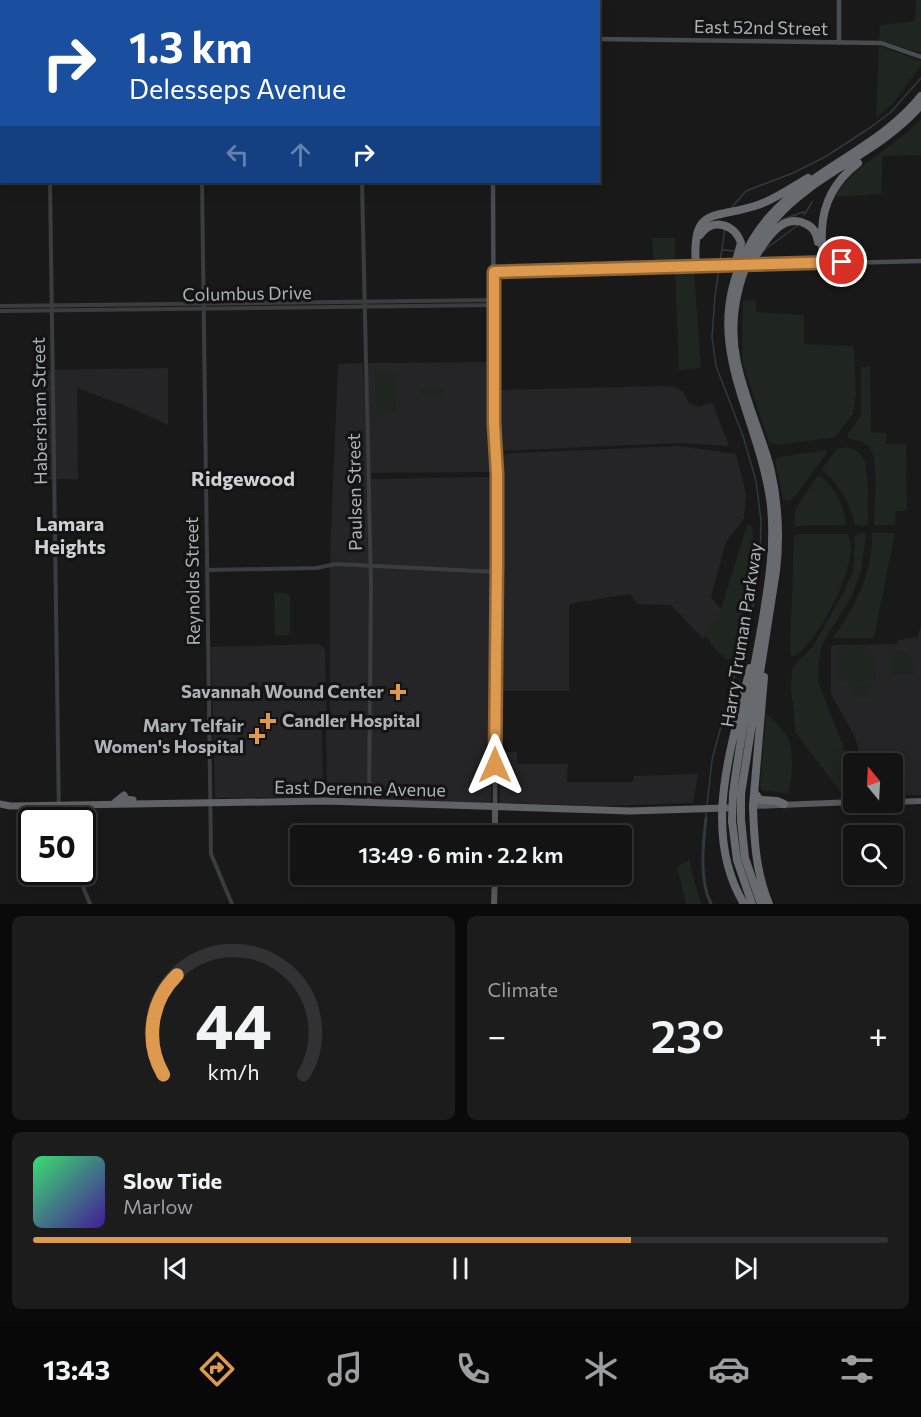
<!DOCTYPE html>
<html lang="en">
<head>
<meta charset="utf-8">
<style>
	:root { --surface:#131314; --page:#1c1c1d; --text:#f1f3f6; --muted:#9d9ea0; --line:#323234; --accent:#dd9a4f }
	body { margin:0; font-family:Commissioner,sans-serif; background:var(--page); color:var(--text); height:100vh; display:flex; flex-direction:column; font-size:22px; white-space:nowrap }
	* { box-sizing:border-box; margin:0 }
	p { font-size:20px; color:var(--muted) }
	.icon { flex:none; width:33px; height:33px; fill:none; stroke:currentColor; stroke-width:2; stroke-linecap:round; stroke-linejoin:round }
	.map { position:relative; height:904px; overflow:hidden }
	.side { display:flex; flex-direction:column; gap:12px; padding:12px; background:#0a0a0b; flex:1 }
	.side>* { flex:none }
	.hud { position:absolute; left:0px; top:0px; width:600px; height:183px; box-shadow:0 3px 15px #0003,0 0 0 2px var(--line); background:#1a4fa0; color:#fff; overflow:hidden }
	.needle { width:39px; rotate:342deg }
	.buttons { position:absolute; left:843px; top:753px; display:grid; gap:12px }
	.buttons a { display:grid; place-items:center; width:60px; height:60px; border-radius:6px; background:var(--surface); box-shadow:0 3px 15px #0003,0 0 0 2px var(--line); font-size:30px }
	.speed { position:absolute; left:18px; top:807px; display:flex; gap:12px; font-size:30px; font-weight:700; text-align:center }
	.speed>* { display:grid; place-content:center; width:78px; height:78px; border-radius:50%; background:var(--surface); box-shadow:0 3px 15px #0003,0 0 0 2px var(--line); line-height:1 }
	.speed .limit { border:3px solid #111; border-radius:9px; background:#fff; color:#111 }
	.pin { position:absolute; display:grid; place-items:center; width:51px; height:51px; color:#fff; margin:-26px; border:3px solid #fff; border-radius:50%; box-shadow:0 2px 6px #0007 }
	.me { position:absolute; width:66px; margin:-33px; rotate:0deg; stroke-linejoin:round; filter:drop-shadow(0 0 4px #0008) }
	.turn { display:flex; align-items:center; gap:21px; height:126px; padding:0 30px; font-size:27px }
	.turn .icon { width:78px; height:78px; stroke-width:2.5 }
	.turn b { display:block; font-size:42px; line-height:51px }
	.lanes { display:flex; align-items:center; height:57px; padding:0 30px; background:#0003; justify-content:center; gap:30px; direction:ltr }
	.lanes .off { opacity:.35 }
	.big { font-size:45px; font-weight:600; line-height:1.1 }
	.side .tile { flex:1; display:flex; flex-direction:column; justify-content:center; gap:9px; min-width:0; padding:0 21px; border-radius:9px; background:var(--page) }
	.side .dial { align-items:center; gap:0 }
	.dial svg { height:156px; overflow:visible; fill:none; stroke:var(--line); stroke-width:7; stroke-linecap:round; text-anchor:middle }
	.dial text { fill:var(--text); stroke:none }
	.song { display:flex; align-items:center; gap:18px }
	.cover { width:72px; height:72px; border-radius:9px; background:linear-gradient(135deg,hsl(140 70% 55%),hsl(260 70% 35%)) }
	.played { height:6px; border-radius:3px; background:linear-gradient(90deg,var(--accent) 70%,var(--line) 70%) }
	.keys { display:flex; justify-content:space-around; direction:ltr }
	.heat { display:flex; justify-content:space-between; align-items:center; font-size:33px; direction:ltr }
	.side .tiles { flex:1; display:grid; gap:12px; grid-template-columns:1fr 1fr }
	.tile:last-child { grid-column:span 2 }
	.trip { position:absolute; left:290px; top:825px; width:342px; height:60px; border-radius:6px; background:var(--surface); box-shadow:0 3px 15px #0003,0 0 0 2px var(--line); font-weight:600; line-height:60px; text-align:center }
	.tab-bar { display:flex; height:96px; justify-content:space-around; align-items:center; background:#080808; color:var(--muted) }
	.tab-bar .icon { width:42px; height:42px }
	.tab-bar .active { color:var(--accent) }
	.tab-bar b { font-size:27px; color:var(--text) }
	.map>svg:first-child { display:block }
	.built { fill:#252527 }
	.green { fill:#1f251f }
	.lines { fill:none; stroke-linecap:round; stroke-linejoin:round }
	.stream { stroke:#30393d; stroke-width:1.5 }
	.canal { stroke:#30393d; stroke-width:3 }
	.tertiary { stroke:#3a3c3f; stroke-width:4 }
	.secondary { stroke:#484b4f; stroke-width:4.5 }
	.primary { stroke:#57595e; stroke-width:6 }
	.trunk { stroke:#5f6266; stroke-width:7 }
	.motorway { stroke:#676a6f; stroke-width:8 }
	.secondary-bridge { stroke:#484b4f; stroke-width:4.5 }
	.motorway-bridge { stroke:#676a6f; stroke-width:8 }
	.route-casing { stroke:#906433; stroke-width:15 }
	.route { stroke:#dd9a4f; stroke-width:10 }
	.poi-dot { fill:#dd9a4f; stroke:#141415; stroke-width:2 }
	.labels { text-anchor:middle; stroke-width:6; stroke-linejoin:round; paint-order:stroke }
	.street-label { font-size:18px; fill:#adb2b9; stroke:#141415 }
	.poi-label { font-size:18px; font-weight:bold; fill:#adb2b9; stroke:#141415; text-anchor:end }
	.neighbourhood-label { font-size:20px; font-weight:bold; fill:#cdd0d5; stroke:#141415 }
</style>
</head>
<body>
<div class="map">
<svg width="921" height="904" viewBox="0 0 921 904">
	<rect width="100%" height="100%" fill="#19191a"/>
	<!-- built -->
	<path class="built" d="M491 362 492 472 369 473 367 363Z
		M363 363 367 479 492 477 494 640 491 804 327 796 326 728 330 710V557L338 364Z
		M168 368V425L131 408 77 388 78 479H36L35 370Z
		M663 386 676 387 683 392 689 403 699 407 712 402 729 446 678 443 499 451 498 390Z
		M679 446 736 454 746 494 744 518 726 542 711 597 721 610 706 636 703 639 671 605 637 604 630 594 569 604V691H498L501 527 498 454Z
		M921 625V795H893L892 764 862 763 855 737 831 694V647L834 645 897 644 898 640 918 637Z
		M319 644 324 648 325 651 326 714 322 728 323 795 296 797 215 798 211 647Z
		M499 752H517V764H568L567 782H633L634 776 698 774 693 803 601 806 500 803Z"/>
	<!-- green -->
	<path class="green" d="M916 0H921V53L879 40 880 25 915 21Z
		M879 46 921 61V66L893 103 876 118Z
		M921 119V155L883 156 881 194 834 197C856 163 894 148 921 119Z
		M652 238H675V265H654Z
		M675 271H694L701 368 679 370Z
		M756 300V312L804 315V344L854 346 856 393 853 414 835 437 778 445 769 442 742 361 743 301Z
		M870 366 871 432 886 433V444H906L907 511H896L895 525H874C874 508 879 460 870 448 865 442 855 440 848 438V434L861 416V367Z
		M375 372H394L396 413 376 414Z
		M443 387V398H423L421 388Z
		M845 447C851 448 857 449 861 455 871 467 867 508 868 525L861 526 854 523C850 501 838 485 822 469L837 449Z
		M826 450 827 453 795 496 789 501 783 499 775 460 778 457Z
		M818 475C834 485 845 506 846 525L795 526V510Z
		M747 525 752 526C759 567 742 618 732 658L727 660 715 649 706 636 721 609Z
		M859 533H866L861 572 851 598 823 642 818 663 819 684 849 761 850 795 843 796 796 733 791 688 792 668 813 646 843 593 853 571 855 536Z
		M872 533H895L874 638H833C856 604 872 576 872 533Z
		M799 534H848C849 538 851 543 851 548 852 572 815 652 791 657L790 651 794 536Z
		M286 593 290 596V632L288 635H275L274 595 275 593Z
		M865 646 874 656 876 679 874 681H838L837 647Z
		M890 650C906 650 914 657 914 674L892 675 890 673Z
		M853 684H871V697H853Z
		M766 713C773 719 783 729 788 738 794 749 793 782 788 794L762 790 760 786Z
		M690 860 691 870 701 904H686L677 866Z"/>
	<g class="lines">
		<!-- stream -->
		<path class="stream" d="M732 207 746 191 793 173 825 157 871 127 890 113 921 78
			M806 212 812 202
			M779 221 803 212 805 213 804 215
			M723 250 734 251
			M763 251 798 225
			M707 806 712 760 755 598 760 557 761 520 756 481 743 436 716 366 712 337 715 296 725 228
			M706 818V811"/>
		<!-- canal -->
		<path class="canal" d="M706 818C703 844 699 880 711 904"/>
		<!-- tertiary -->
		<path class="tertiary" d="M47 0V2
			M199 0V2
			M359 0V2
			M50 182 59 820
			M202 182 211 854 232 904
			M362 182 371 585 369 801
			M0 306 494 300
			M0 311 494 305
			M208 570 316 568 336 564 497 572
			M77 872 90 904"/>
		<!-- secondary -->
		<path class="secondary" d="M839 0V43
			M511 2V0
			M598 39 881 43 921 57
			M0 46H2
			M493 182 494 424 497 490 495 807
			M761 265 921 261
			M494 272 707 266"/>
		<!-- primary -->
		<path class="primary" d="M892 802 921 801
			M753 806 854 802
			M495 836V807
			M494 904 495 874"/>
		<!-- trunk -->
		<path class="trunk" d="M114 803 124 795 126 799 133 800
			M0 804 10 806 325 801 630 811 727 808"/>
		<!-- motorway -->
		<path class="motorway" d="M700 235C712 217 735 224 741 243L734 268
			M756 256C766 239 783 212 806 224 813 227 817 234 818 242
			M821 263C824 252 821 241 822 230 823 202 836 180 858 163
			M696 266C691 205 713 220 758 205 776 199 792 187 808 178
			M764 677 753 806C754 840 756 873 769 904
			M755 793 760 800 777 801 784 804
			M733 794C740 737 752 681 762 624 769 582 776 540 770 498 755 403 695 336 753 239 792 174 874 155 921 96
			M741 794 776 571C780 536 778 501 770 467 760 432 745 399 737 363 726 313 741 258 775 219 816 172 880 153 921 105
			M741 820 745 858 761 904
			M732 821 737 860 752 904
			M744 904C700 830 733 745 750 668"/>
		<!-- secondary-bridge -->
		<path class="secondary-bridge" d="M707 266 761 265"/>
		<!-- motorway-bridge -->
		<path class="motorway-bridge" d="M741 820V794
			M732 821 733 794"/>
	</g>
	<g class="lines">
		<defs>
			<path id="route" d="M495 765 497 562V474L494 424V272L842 262"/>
		</defs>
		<!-- route casing -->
		<use href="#route" class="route-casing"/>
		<!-- route -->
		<use href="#route" class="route"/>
	</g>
	<!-- markers -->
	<g class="poi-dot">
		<path d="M395 683h6v6h6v6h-6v6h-6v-6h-6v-6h6z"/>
		<path d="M265 712h6v6h6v6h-6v6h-6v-6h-6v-6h6z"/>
		<path d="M254 727h6v6h6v6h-6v6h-6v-6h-6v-6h6z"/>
	</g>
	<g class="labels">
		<!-- street labels -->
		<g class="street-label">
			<text transform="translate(761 28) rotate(1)" y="6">East 52nd Street</text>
			<text transform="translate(247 294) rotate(-1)" y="6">Columbus Drive</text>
			<text transform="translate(40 411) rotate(-91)" y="6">Habersham Street</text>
			<text transform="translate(355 492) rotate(-91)" y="6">Paulsen Street</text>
			<text transform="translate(193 581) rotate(-91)" y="6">Reynolds Street</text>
			<text transform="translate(742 635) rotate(-81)" y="6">Harry Truman Parkway</text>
			<text transform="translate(360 789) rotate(1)" y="6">East Derenne Avenue</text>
		</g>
		<!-- poi labels -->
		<g class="poi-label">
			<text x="384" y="698">Savannah Wound Center</text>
			<text x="282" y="727" text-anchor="start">Candler Hospital</text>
			<text x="244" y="732">Mary Telfair<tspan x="244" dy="21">Women's Hospital</tspan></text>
		</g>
		<!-- neighbourhood labels -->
		<g class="neighbourhood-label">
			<text x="243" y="486">Ridgewood</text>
			<text x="70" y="531">Lamara<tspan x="70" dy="23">Heights</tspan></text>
		</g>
	</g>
</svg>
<div class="buttons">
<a><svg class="needle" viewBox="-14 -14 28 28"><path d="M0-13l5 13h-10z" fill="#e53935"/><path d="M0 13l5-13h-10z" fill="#9d9ea0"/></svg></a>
<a><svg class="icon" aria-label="search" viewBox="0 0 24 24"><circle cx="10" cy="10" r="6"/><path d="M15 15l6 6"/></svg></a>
</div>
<div class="speed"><div class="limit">50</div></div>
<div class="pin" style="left:842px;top:262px;background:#d93025"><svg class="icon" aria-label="arrive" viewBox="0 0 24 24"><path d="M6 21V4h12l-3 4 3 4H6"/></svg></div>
<svg class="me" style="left:495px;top:765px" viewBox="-20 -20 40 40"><path d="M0-17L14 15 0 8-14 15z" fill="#dd9a4f" stroke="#fff" stroke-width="4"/></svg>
<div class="trip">13:49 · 6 min · 2.2 km</div>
<div class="hud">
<div class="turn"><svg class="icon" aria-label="right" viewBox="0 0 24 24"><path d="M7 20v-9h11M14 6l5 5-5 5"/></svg><div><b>1.3 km</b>Delesseps Avenue</div></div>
<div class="lanes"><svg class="icon off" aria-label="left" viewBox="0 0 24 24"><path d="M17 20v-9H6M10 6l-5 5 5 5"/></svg><svg class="icon off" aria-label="ahead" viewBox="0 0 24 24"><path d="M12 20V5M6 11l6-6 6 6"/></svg><svg class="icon" aria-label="right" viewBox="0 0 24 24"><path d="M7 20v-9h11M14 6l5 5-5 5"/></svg></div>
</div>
</div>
<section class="side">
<div class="tiles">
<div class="tile dial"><svg viewBox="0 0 100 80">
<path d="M14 69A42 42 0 1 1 86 69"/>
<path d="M14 69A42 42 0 0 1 21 18" stroke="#dd9a4f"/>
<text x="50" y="56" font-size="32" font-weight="700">44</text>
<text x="50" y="72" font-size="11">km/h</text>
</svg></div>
<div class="tile"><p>Climate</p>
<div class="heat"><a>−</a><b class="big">23°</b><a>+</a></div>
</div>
<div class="tile">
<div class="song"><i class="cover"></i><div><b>Slow Tide</b><p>Marlow</p></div></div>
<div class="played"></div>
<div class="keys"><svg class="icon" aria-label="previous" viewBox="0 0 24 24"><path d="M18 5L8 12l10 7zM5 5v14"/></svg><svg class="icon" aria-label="pause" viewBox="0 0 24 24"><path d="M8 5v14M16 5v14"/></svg><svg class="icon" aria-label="next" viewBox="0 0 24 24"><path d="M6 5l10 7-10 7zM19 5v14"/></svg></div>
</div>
</div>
</section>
<nav class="tab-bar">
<b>13:43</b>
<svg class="icon active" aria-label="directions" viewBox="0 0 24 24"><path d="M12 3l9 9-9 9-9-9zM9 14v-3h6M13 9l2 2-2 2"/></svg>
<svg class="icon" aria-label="music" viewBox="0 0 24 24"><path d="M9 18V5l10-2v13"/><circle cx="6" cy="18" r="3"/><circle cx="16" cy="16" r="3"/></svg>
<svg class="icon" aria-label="phone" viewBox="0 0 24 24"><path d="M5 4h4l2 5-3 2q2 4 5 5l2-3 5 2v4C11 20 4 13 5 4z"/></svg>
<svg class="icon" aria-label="climate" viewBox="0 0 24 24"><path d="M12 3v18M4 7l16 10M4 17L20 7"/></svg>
<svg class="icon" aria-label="car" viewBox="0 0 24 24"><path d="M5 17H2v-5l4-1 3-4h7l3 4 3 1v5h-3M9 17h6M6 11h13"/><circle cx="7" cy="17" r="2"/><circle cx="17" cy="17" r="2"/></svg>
<svg class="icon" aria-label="filters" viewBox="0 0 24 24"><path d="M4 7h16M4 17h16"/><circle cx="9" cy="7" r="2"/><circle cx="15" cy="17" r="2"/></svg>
</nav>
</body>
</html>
